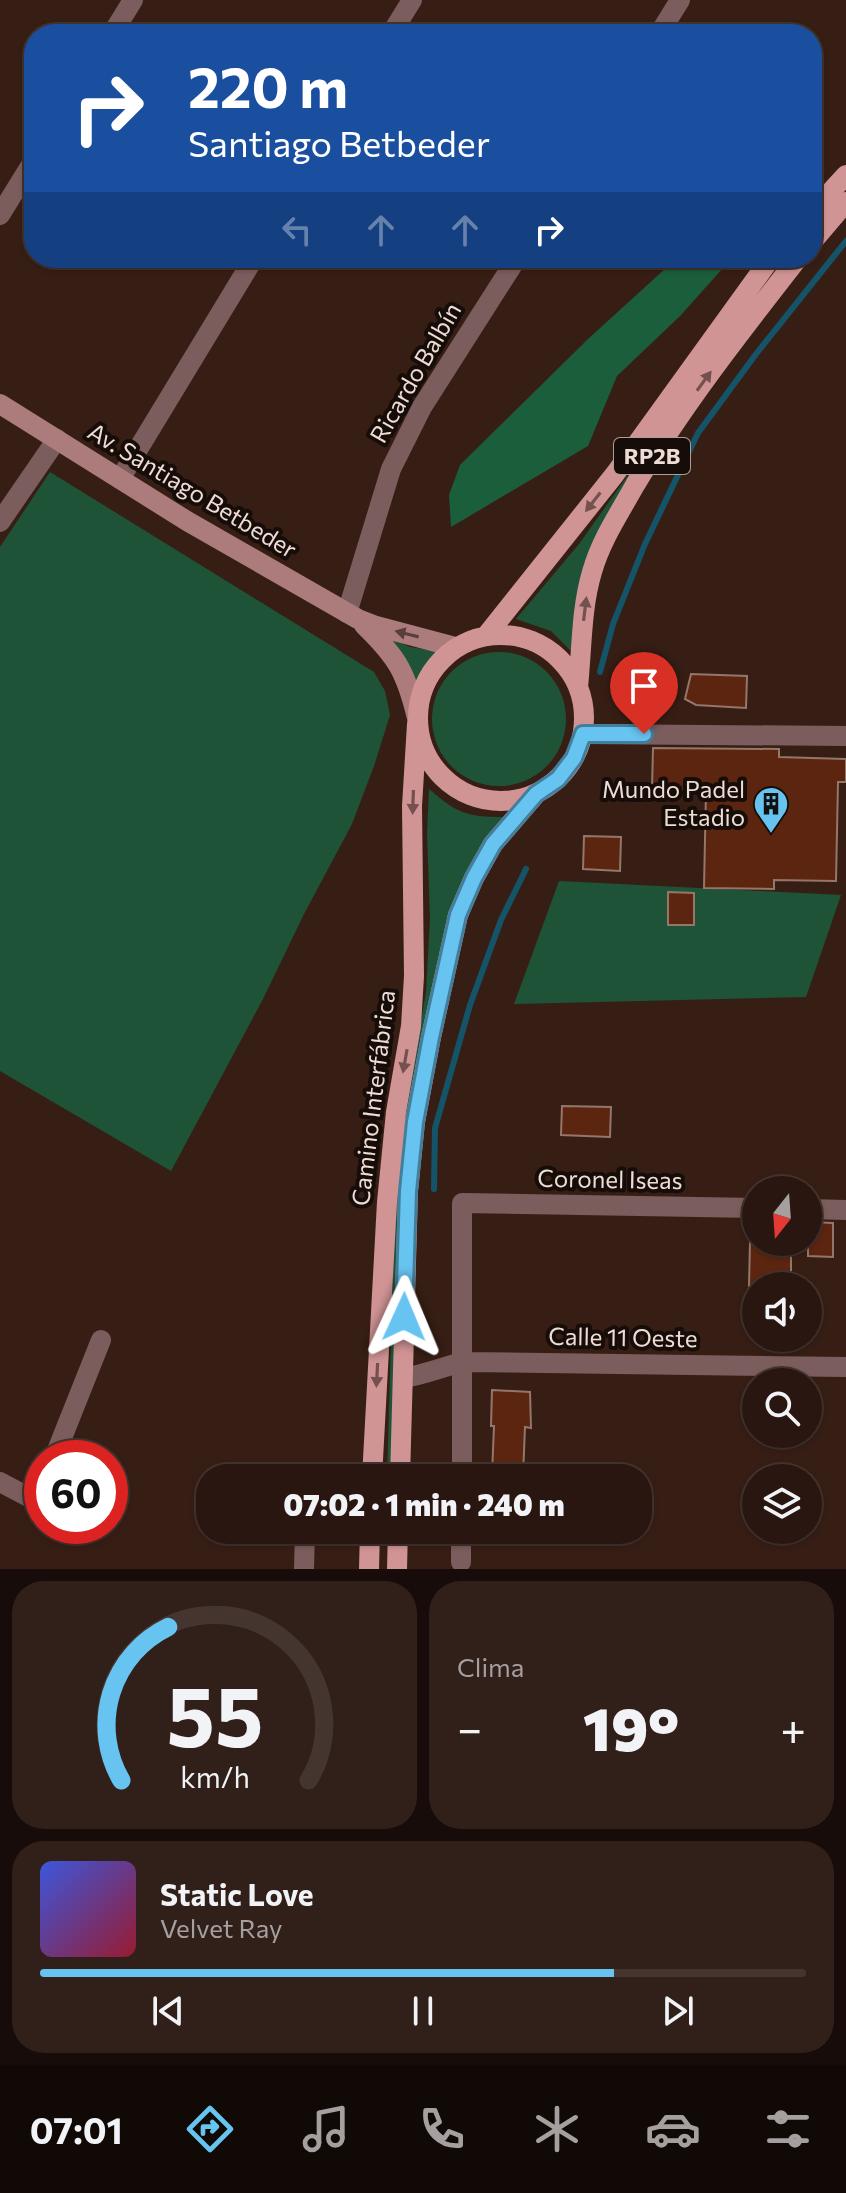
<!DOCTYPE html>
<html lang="es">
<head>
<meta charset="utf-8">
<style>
	:root { --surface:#291610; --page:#311f19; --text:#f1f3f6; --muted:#a59f9f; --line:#453530; --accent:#67c4f0 }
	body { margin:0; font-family:Commissioner,sans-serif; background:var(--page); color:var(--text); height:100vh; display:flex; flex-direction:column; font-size:30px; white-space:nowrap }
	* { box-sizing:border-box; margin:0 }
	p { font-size:26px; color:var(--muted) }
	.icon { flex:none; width:44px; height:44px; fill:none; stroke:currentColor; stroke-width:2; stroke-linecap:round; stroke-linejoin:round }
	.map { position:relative; height:1569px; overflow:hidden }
	.drawer { display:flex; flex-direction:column; gap:12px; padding:12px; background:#170c09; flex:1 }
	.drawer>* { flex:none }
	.hud { position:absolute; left:24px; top:24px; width:798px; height:244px; border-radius:32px; box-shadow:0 2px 6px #0004,0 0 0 2px var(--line); background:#1a4fa0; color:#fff; overflow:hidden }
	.needle { width:52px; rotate:197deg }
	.fabs { position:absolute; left:742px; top:1176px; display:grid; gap:16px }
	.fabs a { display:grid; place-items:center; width:80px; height:80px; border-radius:50%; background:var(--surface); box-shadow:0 2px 6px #0004,0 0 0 2px var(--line); font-size:40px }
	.speed { position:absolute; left:24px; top:1440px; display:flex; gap:16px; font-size:40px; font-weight:700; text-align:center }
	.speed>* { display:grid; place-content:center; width:104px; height:104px; border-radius:50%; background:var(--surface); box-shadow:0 2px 6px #0004,0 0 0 2px var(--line); line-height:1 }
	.speed .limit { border:12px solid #d22; background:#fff; color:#111 }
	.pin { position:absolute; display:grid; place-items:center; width:68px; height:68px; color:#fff; margin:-82px -34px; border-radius:50% 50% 50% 0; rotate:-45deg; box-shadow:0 0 8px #0007 }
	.pin .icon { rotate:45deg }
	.me { position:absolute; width:88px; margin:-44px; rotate:1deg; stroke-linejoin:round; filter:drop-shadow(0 0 6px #0008) }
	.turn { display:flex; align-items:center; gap:28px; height:168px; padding:0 32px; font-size:36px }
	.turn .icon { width:104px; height:104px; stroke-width:2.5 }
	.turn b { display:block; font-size:56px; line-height:68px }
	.lanes { display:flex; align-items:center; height:76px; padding:0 32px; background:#0003; justify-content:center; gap:40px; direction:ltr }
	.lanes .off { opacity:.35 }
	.big { font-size:60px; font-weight:800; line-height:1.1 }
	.drawer .tile { flex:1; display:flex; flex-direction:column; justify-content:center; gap:12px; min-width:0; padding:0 28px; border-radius:32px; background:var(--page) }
	.drawer .dial { align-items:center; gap:0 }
	.dial svg { height:208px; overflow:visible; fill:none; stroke:var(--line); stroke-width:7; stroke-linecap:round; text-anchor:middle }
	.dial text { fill:var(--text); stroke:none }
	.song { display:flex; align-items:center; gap:24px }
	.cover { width:96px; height:96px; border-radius:12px; background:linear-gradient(135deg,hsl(230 70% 55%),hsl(350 70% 35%)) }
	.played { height:8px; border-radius:4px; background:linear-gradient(90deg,var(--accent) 75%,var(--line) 75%) }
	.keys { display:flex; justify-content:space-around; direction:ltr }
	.heat { display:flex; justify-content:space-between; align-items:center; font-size:44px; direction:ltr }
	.drawer .tiles { flex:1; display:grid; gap:12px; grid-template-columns:1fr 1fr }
	.tile:last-child { grid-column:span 2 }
	.trip { position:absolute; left:196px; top:1464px; width:456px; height:80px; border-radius:32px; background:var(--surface); box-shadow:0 2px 6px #0004,0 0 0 2px var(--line); font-weight:800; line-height:80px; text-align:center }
	.dock { display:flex; height:128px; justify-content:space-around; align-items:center; background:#100906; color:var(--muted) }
	.dock .icon { width:56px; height:56px }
	.dock .current { color:var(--accent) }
	.dock b { font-size:36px; color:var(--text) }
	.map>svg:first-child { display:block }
	.green { fill:#1e5337 }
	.forest { fill:#1b5e3c }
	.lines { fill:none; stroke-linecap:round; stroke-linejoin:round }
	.stream { stroke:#145468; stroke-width:6 }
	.building { fill:#5c2510; stroke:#94766b; stroke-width:2 }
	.minor { stroke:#7b5d5d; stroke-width:20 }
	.secondary { stroke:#ac7c7d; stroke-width:20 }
	.primary { stroke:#d19495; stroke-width:20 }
	.oneway { fill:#74504e }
	.oneway2 { fill:#5a3e3d }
	.route-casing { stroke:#437f9c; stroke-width:20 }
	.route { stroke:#67c4f0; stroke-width:14 }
	.labels { text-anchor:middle; stroke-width:8; stroke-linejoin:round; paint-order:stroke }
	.shield { fill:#160c08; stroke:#ad9e98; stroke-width:2 }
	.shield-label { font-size:22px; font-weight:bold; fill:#eedcd6 }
	.street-label { font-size:24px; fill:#eedcd6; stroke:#160c08 }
	.poi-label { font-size:24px; fill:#eedcd6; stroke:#160c08; text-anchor:end }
</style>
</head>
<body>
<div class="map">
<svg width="846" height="1569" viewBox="0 0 846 1569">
	<rect width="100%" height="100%" fill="#371e15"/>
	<!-- green -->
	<path class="green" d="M702 371 624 490 574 654 551 631 516 619 579 544Z
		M50 472 374 672 385 691 390 715 374 766 352 824 304 914 263 999 171 1171 0 1071V547Z
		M382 634 410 647 437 651 427 666 418 684 402 657Z
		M432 719a67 67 0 1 1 134 0a67 67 0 1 1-134 0Z
		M429 789C457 813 466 817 503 817L435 993 393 1478H387L395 1204 405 1109 426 992 430 919 427 834Z
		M559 881 841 895 806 997 514 1004Z"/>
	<!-- forest -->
	<path class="forest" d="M677 258H732L680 316 617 376 588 446 451 527 449 495 460 465 588 339Z"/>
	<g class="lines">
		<!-- stream -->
		<path class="stream" d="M600 672 613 624 645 544 698 433 756 354 846 241
			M434 1189 435 1128 470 1005 501 920 526 869"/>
	</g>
	<!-- building -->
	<path class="building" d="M691 674 747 676 746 708 696 705 685 699Z
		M653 748 779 749V757L846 759V782H838L836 881 774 880V889L704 888 706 790 652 789Z
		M584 836 621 837 620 871 583 869Z
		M668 892 694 893V925H668Z
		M562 1106 611 1107 610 1137 561 1135Z
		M808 1222 833 1223V1257L808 1256Z
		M750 1242H791V1286H749Z
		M492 1390 530 1392 531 1428 525 1427 523 1476 492 1474 494 1426H491Z
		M500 1530H530V1545H500Z"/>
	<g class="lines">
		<!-- minor -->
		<path class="minor" d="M112 34 133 0
			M391 34 412 0
			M659 34 680 0
			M0 215 34 160
			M120 479 254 258
			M0 522 57 439
			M347 613 391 469 422 407 517 258
			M583 734 846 736
			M808 1209 846 1210
			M403 1378C424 1375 442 1367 463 1362L846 1367
			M54 1458 101 1340
			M462 1478V1203L756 1208
			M0 1482 36 1501 42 1487
			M461 1562V1530
			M304 1569 305 1530"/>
		<!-- secondary -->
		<path class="secondary" d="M0 404 187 521 358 619 376 626 455 647
			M364 625C397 657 406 672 417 718"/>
		<!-- primary -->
		<path class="primary" d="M812 212 846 175
			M812 242 846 202
			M418 718a83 83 0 1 1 166 0a83 83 0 1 1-166 0Z
			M486 636 615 474 771 258
			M578 687C582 649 581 609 592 572 601 540 619 514 635 485 683 405 741 331 798 258
			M372 1478 387 1202 396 1112 411 1026 414 976 412 806 417 724
			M400 1478 408 1191 415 1122 431 1037 458 915 474 878 493 844 536 794
			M369 1569 370 1530
			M397 1569 398 1530"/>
	</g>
	<!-- one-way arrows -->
	<defs><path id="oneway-solid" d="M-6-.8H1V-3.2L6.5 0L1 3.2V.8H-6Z" transform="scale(2)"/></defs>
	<g class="oneway">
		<use href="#oneway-solid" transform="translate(704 381) rotate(-54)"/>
		<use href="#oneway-solid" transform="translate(593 502) rotate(128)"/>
		<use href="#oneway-solid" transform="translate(585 609) rotate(-83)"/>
		<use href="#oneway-solid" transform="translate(413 802) rotate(92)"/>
		<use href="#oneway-solid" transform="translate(405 1061) rotate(100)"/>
		<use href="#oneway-solid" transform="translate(377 1375) rotate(93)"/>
	</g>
	<use class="oneway2" href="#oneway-solid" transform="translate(407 634) rotate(-166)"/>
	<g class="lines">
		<defs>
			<path id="route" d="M404 1317 408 1191 415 1122 431 1037 458 915 474 878 493 844 536 794 558 779 574 758 583 734H644"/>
		</defs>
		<!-- route casing -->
		<use href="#route" class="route-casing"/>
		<!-- route -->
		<use href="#route" class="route"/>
	</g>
	<!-- icons -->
	<defs>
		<symbol id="building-pin" viewBox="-11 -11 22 30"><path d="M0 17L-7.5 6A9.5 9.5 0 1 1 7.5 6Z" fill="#67c4f0" stroke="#160c08"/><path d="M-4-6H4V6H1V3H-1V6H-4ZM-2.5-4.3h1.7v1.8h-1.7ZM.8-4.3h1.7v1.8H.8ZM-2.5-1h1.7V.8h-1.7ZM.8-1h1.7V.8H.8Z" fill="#111"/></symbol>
	</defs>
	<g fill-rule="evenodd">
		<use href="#building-pin" x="751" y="784" width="40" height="54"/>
	</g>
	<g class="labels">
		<!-- shield labels -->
		<rect class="shield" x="614" y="438" width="76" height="36" rx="6"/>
		<g class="shield-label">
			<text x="652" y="464">RP2B</text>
		</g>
		<!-- street labels -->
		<g class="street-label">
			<text transform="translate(416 373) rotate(-60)" y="8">Ricardo Balbín</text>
			<text transform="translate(192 491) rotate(31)" y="8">Av. Santiago Betbeder</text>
			<text transform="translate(374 1098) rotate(-83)" y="8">Camino Interfábrica</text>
			<text transform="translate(610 1180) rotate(1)" y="8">Coronel Iseas</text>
			<text transform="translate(623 1338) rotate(1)" y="8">Calle 11 Oeste</text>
		</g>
		<!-- poi labels -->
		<g class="poi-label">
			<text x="745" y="798">Mundo Padel<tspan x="745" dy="28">Estadio</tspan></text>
		</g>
	</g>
</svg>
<div class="fabs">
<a><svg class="needle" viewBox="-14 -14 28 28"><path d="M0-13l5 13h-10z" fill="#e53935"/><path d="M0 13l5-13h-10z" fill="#a59f9f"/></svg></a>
<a><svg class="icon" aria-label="sound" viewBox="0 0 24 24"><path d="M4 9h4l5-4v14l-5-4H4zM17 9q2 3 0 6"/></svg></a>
<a><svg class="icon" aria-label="search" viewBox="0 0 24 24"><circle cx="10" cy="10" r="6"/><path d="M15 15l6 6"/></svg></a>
<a><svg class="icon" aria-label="layers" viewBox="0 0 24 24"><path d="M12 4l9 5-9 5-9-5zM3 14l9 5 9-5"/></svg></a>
</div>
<div class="speed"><div class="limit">60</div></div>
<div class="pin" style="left:644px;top:734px;background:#d93025"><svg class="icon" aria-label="arrive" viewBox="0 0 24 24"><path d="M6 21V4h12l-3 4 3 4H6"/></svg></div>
<svg class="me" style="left:404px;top:1317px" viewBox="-20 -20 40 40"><path d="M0-17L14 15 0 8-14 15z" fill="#67c4f0" stroke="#fff" stroke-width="4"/></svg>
<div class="trip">07:02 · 1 min · 240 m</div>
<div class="hud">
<div class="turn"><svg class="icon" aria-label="right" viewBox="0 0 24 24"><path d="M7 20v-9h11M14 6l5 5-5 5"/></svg><div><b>220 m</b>Santiago Betbeder</div></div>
<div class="lanes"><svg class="icon off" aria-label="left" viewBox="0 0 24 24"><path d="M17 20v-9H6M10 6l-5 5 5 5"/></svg><svg class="icon off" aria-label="ahead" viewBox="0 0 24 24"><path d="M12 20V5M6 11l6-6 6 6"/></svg><svg class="icon off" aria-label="ahead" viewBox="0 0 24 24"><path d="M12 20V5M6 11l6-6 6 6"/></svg><svg class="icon" aria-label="right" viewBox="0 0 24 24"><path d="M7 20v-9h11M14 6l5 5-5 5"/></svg></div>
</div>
</div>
<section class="drawer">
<div class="tiles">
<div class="tile dial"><svg viewBox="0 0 100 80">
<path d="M14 69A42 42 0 1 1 86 69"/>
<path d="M14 69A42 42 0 0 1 32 10" stroke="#67c4f0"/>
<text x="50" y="56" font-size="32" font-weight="700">55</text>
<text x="50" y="72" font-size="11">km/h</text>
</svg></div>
<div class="tile"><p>Clima</p>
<div class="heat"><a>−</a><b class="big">19°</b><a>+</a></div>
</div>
<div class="tile">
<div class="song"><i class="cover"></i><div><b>Static Love</b><p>Velvet Ray</p></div></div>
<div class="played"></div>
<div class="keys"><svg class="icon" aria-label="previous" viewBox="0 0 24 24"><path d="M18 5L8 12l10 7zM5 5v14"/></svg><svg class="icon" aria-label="pause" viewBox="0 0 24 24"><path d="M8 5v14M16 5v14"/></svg><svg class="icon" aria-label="next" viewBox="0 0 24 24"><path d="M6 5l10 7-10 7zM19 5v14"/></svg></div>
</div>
</div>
</section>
<nav class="dock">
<b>07:01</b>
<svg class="icon current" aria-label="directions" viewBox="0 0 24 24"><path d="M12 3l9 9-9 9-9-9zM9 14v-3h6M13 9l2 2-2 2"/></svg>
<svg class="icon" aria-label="music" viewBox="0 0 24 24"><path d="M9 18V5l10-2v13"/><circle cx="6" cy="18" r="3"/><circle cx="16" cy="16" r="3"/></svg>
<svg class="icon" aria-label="phone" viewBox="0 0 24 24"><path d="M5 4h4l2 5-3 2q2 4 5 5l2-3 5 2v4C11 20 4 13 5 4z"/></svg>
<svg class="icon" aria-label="climate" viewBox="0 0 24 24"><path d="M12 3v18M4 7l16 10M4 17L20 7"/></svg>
<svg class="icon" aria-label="car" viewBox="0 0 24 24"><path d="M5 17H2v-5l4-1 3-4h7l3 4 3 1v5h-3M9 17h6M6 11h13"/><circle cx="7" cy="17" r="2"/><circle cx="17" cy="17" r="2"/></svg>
<svg class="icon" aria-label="filters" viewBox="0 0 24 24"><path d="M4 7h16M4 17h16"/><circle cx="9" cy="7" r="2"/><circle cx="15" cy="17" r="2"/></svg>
</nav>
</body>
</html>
